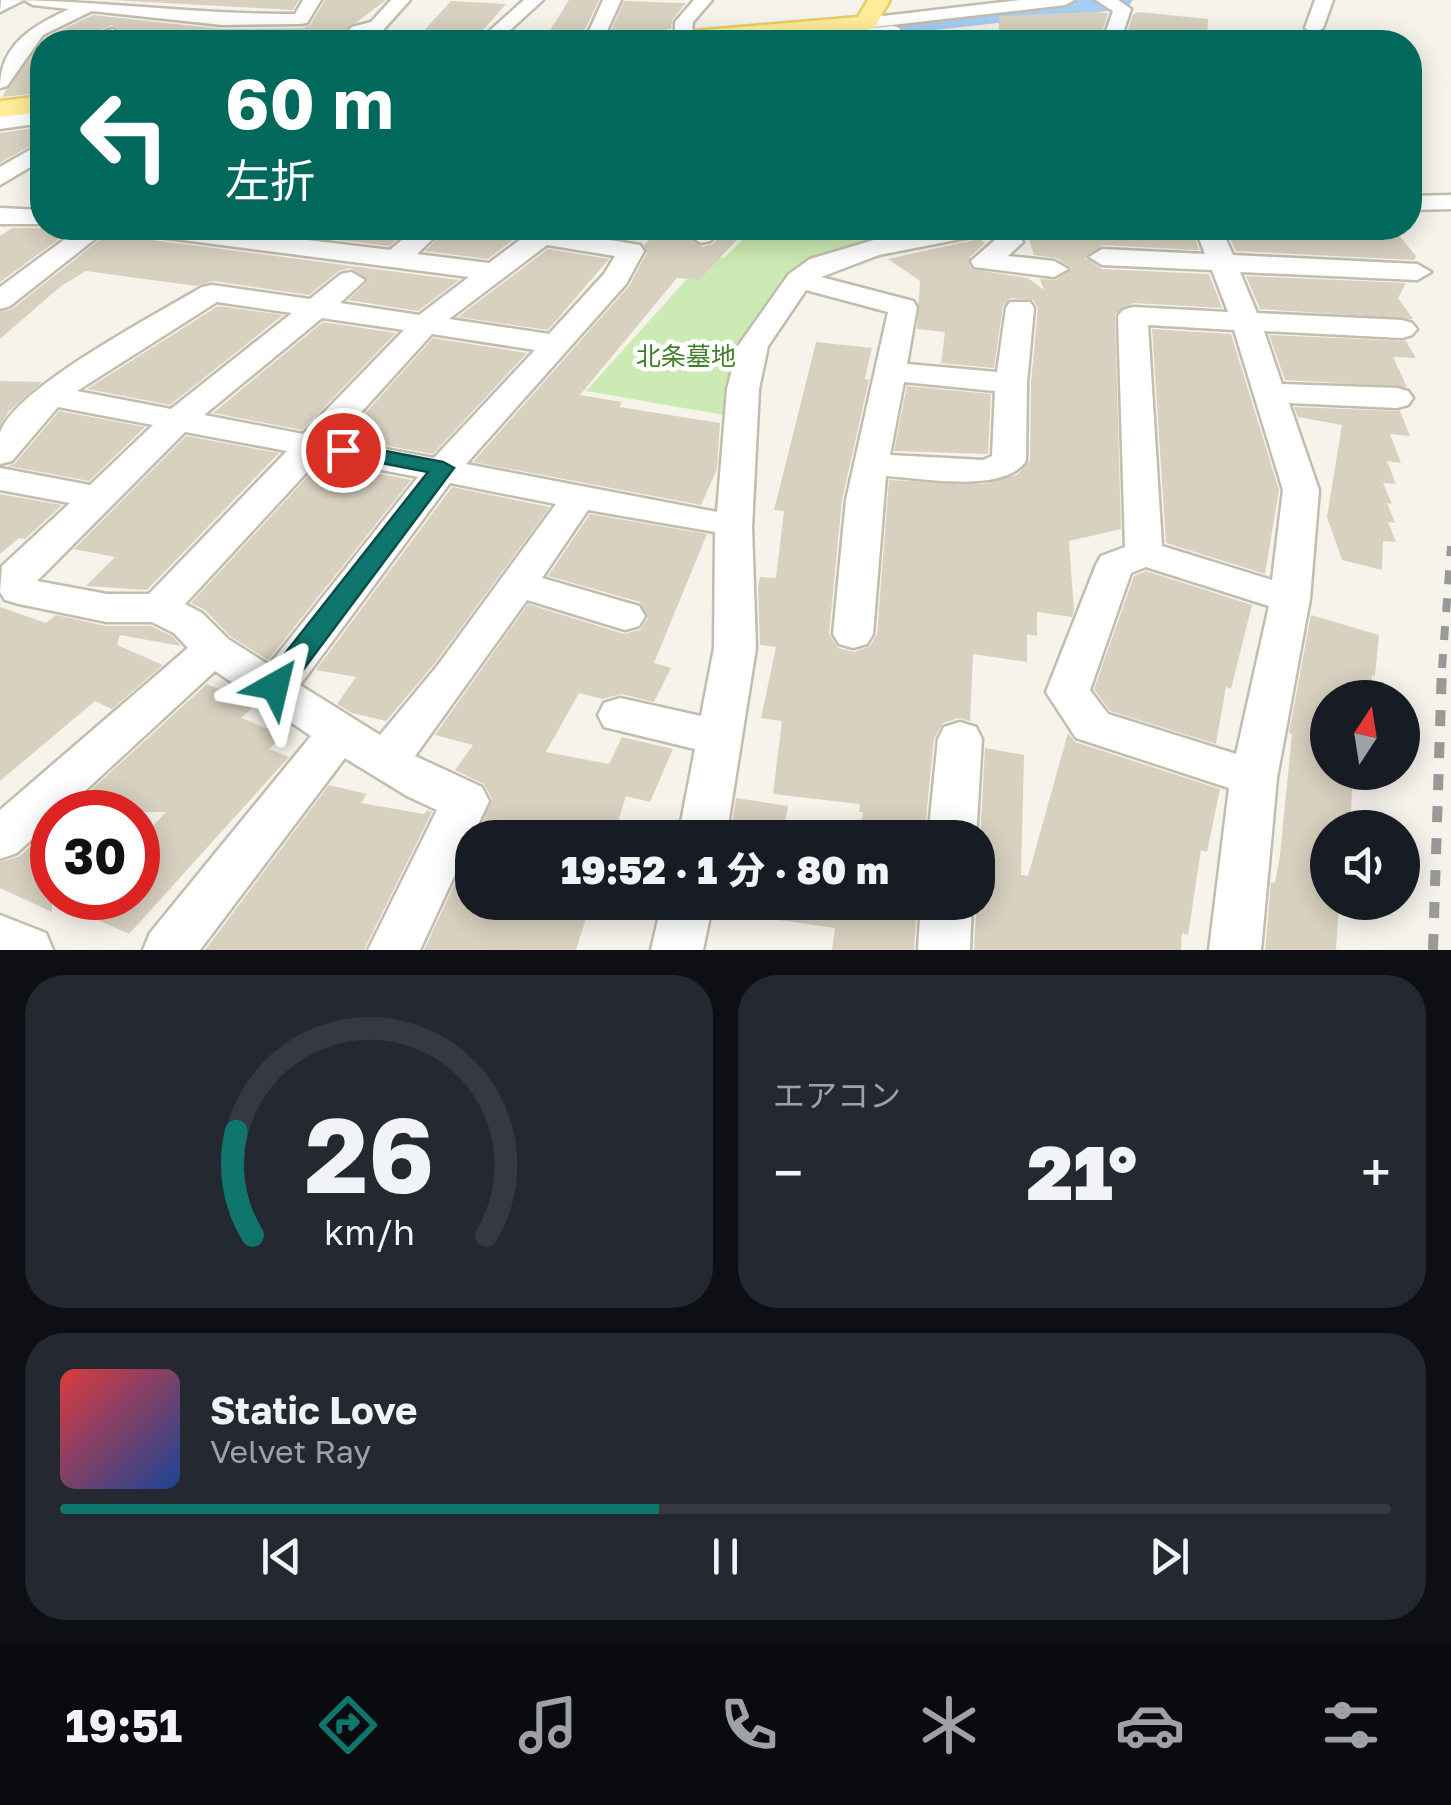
<!DOCTYPE html>
<html lang="ja">
<head>
<meta charset="utf-8">
<style>
	:root { --surface:#171b24; --page:#242831; --text:#f1f3f6; --muted:#9ea1a6; --line:#363941; --accent:#0f766e }
	body { margin:0; font-family:"Golos Text","Noto Sans JP",sans-serif; background:var(--page); color:var(--text); height:100vh; display:flex; flex-direction:column; font-size:38px; white-space:nowrap }
	* { box-sizing:border-box; margin:0 }
	p { font-size:32px; color:var(--muted) }
	.icon { flex:none; width:55px; height:55px; fill:none; stroke:currentColor; stroke-width:2; stroke-linecap:round; stroke-linejoin:round }
	.map { position:relative; height:950px; overflow:hidden }
	.panel { display:flex; flex-direction:column; gap:25px; padding:25px; background:#0d0f14; flex:1 }
	.panel>* { flex:none }
	.hud { position:absolute; left:30px; top:30px; width:1392px; height:210px; border-radius:40px; box-shadow:0 5px 25px #0003; background:#00695c; color:#fff; overflow:hidden }
	.needle { width:65px; rotate:12deg }
	.tools { position:absolute; left:1310px; top:680px; display:grid; gap:20px }
	.tools a { display:grid; place-items:center; width:110px; height:110px; border-radius:50%; background:var(--surface); box-shadow:0 5px 25px #0003; font-size:50px }
	.speed { position:absolute; left:30px; top:790px; display:flex; gap:20px; font-size:50px; font-weight:700; text-align:center }
	.speed>* { display:grid; place-content:center; width:130px; height:130px; border-radius:50%; background:var(--surface); box-shadow:0 5px 25px #0003; line-height:1 }
	.speed .limit { border:15px solid #d22; background:#fff; color:#111 }
	.pin { position:absolute; display:grid; place-items:center; width:85px; height:85px; color:#fff; margin:-42px; border:5px solid #fff; border-radius:50%; box-shadow:0 2px 10px #0007 }
	.me { position:absolute; width:110px; margin:-55px; rotate:37deg; stroke-linejoin:round; filter:drop-shadow(0 0 8px #0008) }
	.turn { display:flex; align-items:center; gap:35px; height:210px; padding:0 30px; font-size:45px }
	.turn .icon { width:130px; height:130px; stroke-width:2.5 }
	.turn b { display:block; font-size:70px; line-height:85px }
	.big { font-size:75px; font-weight:800; line-height:1.1 }
	.panel .tile { flex:1; display:flex; flex-direction:column; justify-content:center; gap:15px; min-width:0; padding:0 35px; border-radius:40px; background:var(--page) }
	.panel .dial { align-items:center; gap:0 }
	.dial svg { height:260px; overflow:visible; fill:none; stroke:var(--line); stroke-width:7; stroke-linecap:round; text-anchor:middle }
	.dial text { fill:var(--text); stroke:none }
	.song { display:flex; align-items:center; gap:30px }
	.cover { width:120px; height:120px; border-radius:15px; background:linear-gradient(135deg,hsl(0 70% 55%),hsl(220 70% 35%)) }
	.played { height:10px; border-radius:5px; background:linear-gradient(90deg,var(--accent) 45%,var(--line) 45%) }
	.keys { display:flex; justify-content:space-around; direction:ltr }
	.heat { display:flex; justify-content:space-between; align-items:center; font-size:55px; direction:ltr }
	.panel .tiles { flex:1; display:grid; gap:25px; grid-template-columns:1fr 1fr }
	.tile:last-child { grid-column:span 2 }
	.trip { position:absolute; left:455px; top:820px; width:540px; height:100px; border-radius:40px; background:var(--surface); box-shadow:0 5px 25px #0003; font-weight:800; line-height:100px; text-align:center }
	.dock { display:flex; height:160px; justify-content:space-around; align-items:center; background:#090b0e; color:var(--muted) }
	.dock .icon { width:70px; height:70px }
	.dock .on { color:var(--accent) }
	.dock b { font-size:45px; color:var(--text) }
	.map>svg:first-child { display:block }
	.green { fill:#cceab3 }
	.lines { fill:none; stroke-linecap:round; stroke-linejoin:round }
	.river { fill:#a7ccf2; fill-rule:evenodd }
	.building { fill:#d8d1c0 }
	.minor-casing { stroke:#c2bdad; stroke-width:5 }
	.major-casing { stroke:#e7ce68; stroke-width:5 }
	.minor { fill:#fff; fill-rule:evenodd }
	.major { fill:#ffed9b; fill-rule:evenodd }
	.rail-far1 { stroke:#999; stroke-width:8; stroke-dasharray:14 14; stroke-linecap:butt }
	.rail { stroke:#999; stroke-width:10; stroke-dasharray:16 16; stroke-linecap:butt }
	.route { fill:#0f766e; stroke:#0a4d48; stroke-width:2.5 }
	.labels { text-anchor:middle; stroke-width:9; stroke-linejoin:round; paint-order:stroke }
	.park-label { font-size:25px; fill:#417f29; stroke:#fff }
</style>
</head>
<body>
<div class="map">
<svg width="1451" height="950" viewBox="0 0 1451 950">
	<rect width="100%" height="100%" fill="#f6f3eb"/>
	<!-- green -->
	<path class="green" d="M745 228H932L830 254 738 358 724 415 586 391 704 260 725 257 750 232Z"/>
	<g class="lines">
		<!-- river -->
		<path class="river" d="M1023 0H1133L1128 7 1116 10 826 42H715L720 34 733 31Z"/>
	</g>
	<!-- building -->
	<path class="building" d="M111 0H299L293 10Z
		M325 0H386L333 40 121 42 126 34 112 25 103 29 95 42H54L73 34 57 32 93 15 222 29 302 28 310 25Z
		M569 0H599L580 40H544Z
		M451 1 506 4 477 37 420 35Z
		M624 1 680 3H686L672 20 671 29 608 37Z
		M1093 12 1108 13 1099 42H999V16Z
		M1138 12 1208 19 1207 42H1124L1133 15Z
		M42 42V93L2 97 6 90Z
		M42 127V139L0 163V133Z
		M12 228H37L70 231 0 282V236Z
		M236 228H411L389 246Z
		M448 228H528L488 259 425 251Z
		M662 228H690L684 236 702 247 713 244 726 228H748L699 280 677 278 580 395 622 402 619 407 720 423 717 469 701 505 473 462 629 286 647 253 644 245Z
		M1164 228H1192L1199 250 1102 245 1085 258 1102 269 1209 274 1222 308 1133 303 1115 314 1121 529 1069 541 1074 611 1072 617 1037 612V636L1027 634V662L973 654 970 721 959 718 943 723 934 739 924 838H858L863 812H859L860 804 773 794 782 721 761 718 776 647 760 645 758 587 760 577 776 578 784 511 774 510 816 342 872 348 865 379 869 380 842 500 829 634 838 648 854 652 870 646 877 634 889 480 982 484 1017 475 1030 461 1031 383 1038 308 1033 300 1010 298 1003 306 994 368 941 363 945 332 917 329 920 281 888 259 979 239 985 243 969 258 971 269 1028 278 1044 290 1040 279 1056 280 1072 268 1056 258 1034 255 1027 232 1167 235Z
		M1225 228H1393L1416 256 1414 260 1236 251Z
		M110 232 143 235 152 240 459 280 418 311 348 300 369 280 350 268 339 271 309 295 213 281 196 286 86 271 61 286 0 339V312L12 309Z
		M548 249 609 259 548 330 458 317Z
		M1246 276 1406 283 1398 298 1413 319 1260 309Z
		M218 306 283 315 170 405 87 389Z
		M323 322 396 333 302 430 213 413Z
		M1152 329 1231 334 1279 490 1265 574 1166 543Z
		M1269 335 1406 341 1416 358 1393 357 1407 387 1285 380Z
		M433 338 527 353 433 454 343 438Z
		M0 381 42 382 8 412 0 426Z
		M907 386 991 394 988 454 894 451Z
		M1294 407 1400 411 1410 436 1390 434 1401 463 1387 461 1396 484 1383 483 1392 504 1387 503 1395 523 1388 522 1396 542 1383 541 1382 570 1342 560 1327 517 1342 425 1298 417Z
		M59 411 145 427 89 481 8 466 15 463Z
		M186 436 279 453 147 590 86 586 115 557 74 549Z
		M321 462 411 480 268 660 230 636 205 610 191 603Z
		M452 487 550 507 435 663 386 721 352 713 337 704 356 677 316 670Z
		M0 494 62 505 25 539 19 538 0 554Z
		M590 514 707 534 654 663 671 668 654 702 621 694 603 699 579 693 546 752 609 764 622 737 673 749 650 802 626 796 613 838H476L492 799 484 784 455 770 473 745 435 735 528 604 624 634 640 630 648 618 640 602 548 576Z
		M1146 571 1252 605 1231 689 1226 687 1216 744 1110 711 1094 689 1134 576Z
		M0 607 46 623 56 615 106 626H151L172 636 181 646 120 635 117 645 163 665 112 709 95 701 0 781Z
		M1311 615 1379 635 1375 676 1372 675 1371 698H1328V772H1353L1350 828H1328V902L1339 904 1336 950H1265L1271 882 1275 883 1280 855 1292 734 1289 733Z
		M207 684 255 705 241 718 283 735 269 749 289 757 129 934 52 899V912L0 888V862L20 856 52 826V898H138V842L166 812H67Z
		M1068 733 1075 742 1220 789 1207 852 1201 850 1188 935 1182 933 1181 950H974L985 748 1024 755 1021 875 1028 876Z
		M329 785 367 794 361 803 424 814 427 810 432 812 364 950H205Z
		M736 798 788 806 782 838H730Z
		M472 846V902H591L576 950H424Z
		M780 902H917L914 950H832L835 928 779 920Z"/>
	<g class="lines">
		<defs>
			<path id="minor" d="M1 0C100 0 197 15 295 14L303 0H321L307 23 301 24 222 25 92 11 43 35 7 86 0 88C0 44 33 26 69 9L33 5 24 0 0 12Z
				M391 0H410L383 30 364 35 356 42H336L352 27 371 22Z
				M524 0H543L497 42H477Z
				M603 0H621L602 42H584Z
				M694 0H712L693 22 691 42H675V22Z
				M1020 0H1074L1065 5 866 28 857 23 866 18Z
				M1096 0H1118L1131 9 1120 42H1102L1113 11Z
				M1315 0H1333L1323 28 1314 33 1305 28Z
				M893 26 900 28V36L844 42H785L794 36Z
				M113 29 122 35 117 42H99L106 31Z
				M42 111V123L0 129V115Z
				M42 143V160L0 185V167Z
				M1451 195V209L1410 210V196Z
				M0 208 42 210V224H0Z
				M80 228H109L10 306 0 309V287Z
				M139 228H209L390 250 416 228H444L417 254 489 263 536 228H564L561 232 640 245 644 251 626 284 466 464 717 512 727 389 738 346 789 274 810 259 874 240 939 228H1012L1023 242 1008 256 1054 261 1068 269 1054 277 974 267 971 261 995 240 988 230 976 236 879 255 821 277 913 301 917 307 907 364 997 372 1006 308 1010 302H1030L1034 308 1027 383 1026 461C1004 494 922 478 886 476L873 634 867 644 853 648 839 644 833 634 846 500 888 312 806 290 768 346 759 389 752 527 756 648 726 838H678L695 749 604 727 598 715 604 703 620 698 701 716 714 648 715 532 588 510 542 578 639 606 645 616 639 626 625 630 527 600 415 756 482 787 489 801 420 950H368L437 810 407 796 345 758 200 950H143L150 933 311 736 215 671 62 812H52V821L17 853 0 859V810L188 648 174 633 152 622H107L19 604 5 600 0 592 2 566 70 503 0 490V468L90 485 153 425 58 407 12 461 0 464C0 455 0 441 0 433 14 388 159 313 202 287L212 285 310 299 341 274 351 272 365 280 340 303 419 315 469 277 152 236ZM547 245 615 256 604 274 549 334 449 319ZM217 302 292 313 171 409 77 391ZM322 318 404 330 303 434 204 415ZM432 334 535 350 434 458 336 440ZM904 382 995 391 992 456 983 460 890 455ZM185 432 287 451 149 594H107L37 581ZM320 458 418 477 269 665 228 639 202 613 185 604ZM450 483 556 504 438 665 380 735 300 685Z
				M694 228H722L710 241 701 243 688 235Z
				M1195 228H1221L1233 255 1417 264 1431 272 1417 280 1240 272 1257 313 1402 320 1412 323 1417 329 1412 335 1402 338 1264 331 1282 384 1397 388 1408 391 1413 398 1408 405 1397 408 1289 403 1319 490 1310 599 1277 778 1261 950H1209L1229 788 1076 738 1046 692 1096 565 1101 556 1125 547 1118 316 1123 310 1133 307 1228 312 1212 270 1102 265 1089 257 1102 249 1205 254ZM1148 325 1234 330 1283 490 1272 580 1162 546ZM1146 567 1269 606 1236 754 1108 714 1090 690 1131 573Z
				M960 722 976 727 982 739 976 838H928L938 739 944 727Z
				M662 902H713L703 950H651Z
				M921 902H972L970 950H918Z
				M0 915 46 933 53 950H0Z"/>
			<path id="major" d="M868 0H890L874 28 866 30 723 42H634L646 35 858 17Z
				M42 96V112L0 117V101Z"/>
		</defs>
		<!-- minor casing -->
		<use href="#minor" class="minor-casing"/>
		<!-- major casing -->
		<use href="#major" class="major-casing"/>
		<!-- minor -->
		<use href="#minor" class="minor"/>
		<!-- major -->
		<use href="#major" class="major"/>
		<!-- rail-far1 -->
		<path class="rail-far1" d="M1442 668 1451 546"/>
		<!-- rail -->
		<path class="rail" d="M1433 950 1442 666"/>
	</g>
	<!-- route -->
	<path class="route" d="M343 443 443 462 454 468 285 694 275 697 265 694 261 686 265 679 428 472 335 454 332 450Z"/>
	<g class="labels">
		<!-- park labels -->
		<g class="park-label">
			<text x="686" y="365">北条墓地</text>
		</g>
	</g>
</svg>
<div class="tools">
<a><svg class="needle" viewBox="-14 -14 28 28"><path d="M0-13l5 13h-10z" fill="#e53935"/><path d="M0 13l5-13h-10z" fill="#9ea1a6"/></svg></a>
<a><svg class="icon" aria-label="sound" viewBox="0 0 24 24"><path d="M4 9h4l5-4v14l-5-4H4zM17 9q2 3 0 6"/></svg></a>
</div>
<div class="speed"><div class="limit">30</div></div>
<div class="pin" style="left:343px;top:450px;background:#d93025"><svg class="icon" aria-label="arrive" viewBox="0 0 24 24"><path d="M6 21V4h12l-3 4 3 4H6"/></svg></div>
<svg class="me" style="left:275px;top:686px" viewBox="-20 -20 40 40"><path d="M0-17L14 15 0 8-14 15z" fill="#0f766e" stroke="#fff" stroke-width="4"/></svg>
<div class="trip">19:52 · 1 分 · 80 m</div>
<div class="hud">
<div class="turn"><svg class="icon" aria-label="left" viewBox="0 0 24 24"><path d="M17 20v-9H6M10 6l-5 5 5 5"/></svg><div><b>60 m</b>左折</div></div>
</div>
</div>
<section class="panel">
<div class="tiles">
<div class="tile dial"><svg viewBox="0 0 100 80">
<path d="M14 69A42 42 0 1 1 86 69"/>
<path d="M14 69A42 42 0 0 1 9 37" stroke="#0f766e"/>
<text x="50" y="56" font-size="32" font-weight="700">26</text>
<text x="50" y="72" font-size="11">km/h</text>
</svg></div>
<div class="tile"><p>エアコン</p>
<div class="heat"><a>−</a><b class="big">21°</b><a>+</a></div>
</div>
<div class="tile">
<div class="song"><i class="cover"></i><div><b>Static Love</b><p>Velvet Ray</p></div></div>
<div class="played"></div>
<div class="keys"><svg class="icon" aria-label="previous" viewBox="0 0 24 24"><path d="M18 5L8 12l10 7zM5 5v14"/></svg><svg class="icon" aria-label="pause" viewBox="0 0 24 24"><path d="M8 5v14M16 5v14"/></svg><svg class="icon" aria-label="next" viewBox="0 0 24 24"><path d="M6 5l10 7-10 7zM19 5v14"/></svg></div>
</div>
</div>
</section>
<nav class="dock">
<b>19:51</b>
<svg class="icon on" aria-label="directions" viewBox="0 0 24 24"><path d="M12 3l9 9-9 9-9-9zM9 14v-3h6M13 9l2 2-2 2"/></svg>
<svg class="icon" aria-label="music" viewBox="0 0 24 24"><path d="M9 18V5l10-2v13"/><circle cx="6" cy="18" r="3"/><circle cx="16" cy="16" r="3"/></svg>
<svg class="icon" aria-label="phone" viewBox="0 0 24 24"><path d="M5 4h4l2 5-3 2q2 4 5 5l2-3 5 2v4C11 20 4 13 5 4z"/></svg>
<svg class="icon" aria-label="climate" viewBox="0 0 24 24"><path d="M12 3v18M4 7l16 10M4 17L20 7"/></svg>
<svg class="icon" aria-label="car" viewBox="0 0 24 24"><path d="M5 17H2v-5l4-1 3-4h7l3 4 3 1v5h-3M9 17h6M6 11h13"/><circle cx="7" cy="17" r="2"/><circle cx="17" cy="17" r="2"/></svg>
<svg class="icon" aria-label="filters" viewBox="0 0 24 24"><path d="M4 7h16M4 17h16"/><circle cx="9" cy="7" r="2"/><circle cx="15" cy="17" r="2"/></svg>
</nav>
</body>
</html>
